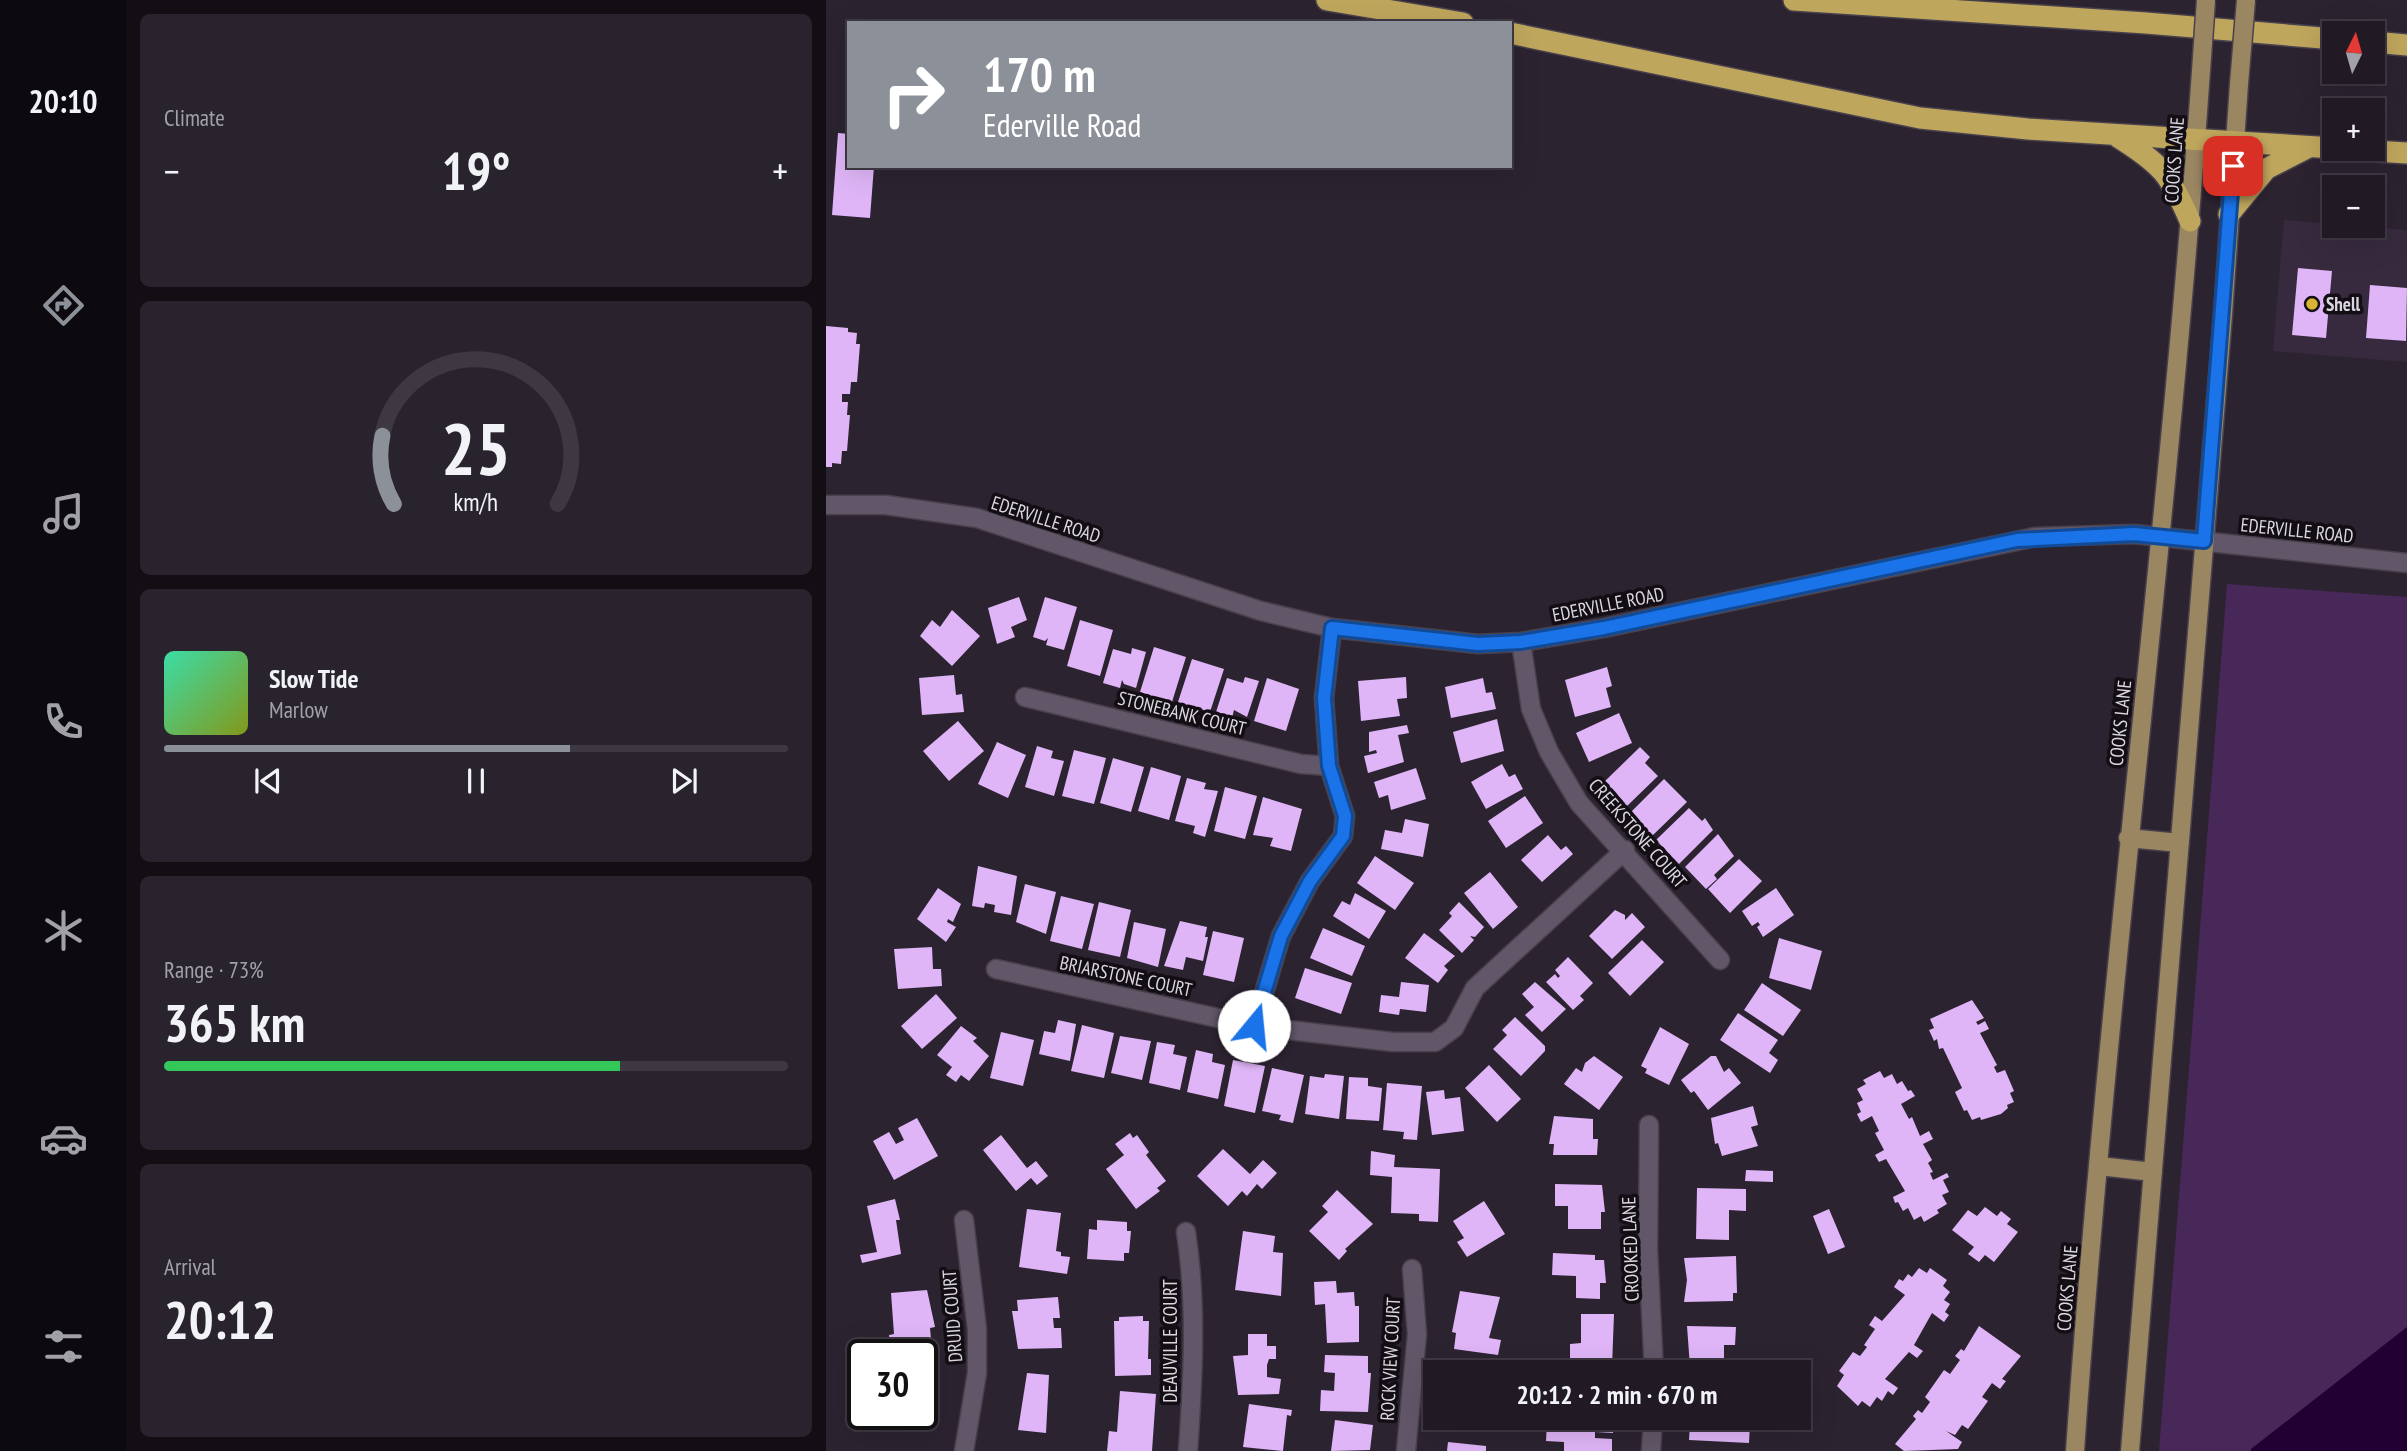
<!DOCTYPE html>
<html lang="en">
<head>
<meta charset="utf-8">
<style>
	:root { --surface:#211a25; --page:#29232d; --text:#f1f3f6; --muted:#a2a1a7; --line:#3e3842; --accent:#8c9099 }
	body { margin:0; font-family:"PT Sans Narrow",sans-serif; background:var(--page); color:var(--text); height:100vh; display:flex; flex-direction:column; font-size:26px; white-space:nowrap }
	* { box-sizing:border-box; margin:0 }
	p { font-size:23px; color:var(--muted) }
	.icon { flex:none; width:38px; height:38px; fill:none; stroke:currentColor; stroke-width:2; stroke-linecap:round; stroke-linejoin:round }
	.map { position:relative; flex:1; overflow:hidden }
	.sheet { display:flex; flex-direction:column; gap:14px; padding:14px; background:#120e14; width:700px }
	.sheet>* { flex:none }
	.hud { position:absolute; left:21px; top:21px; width:665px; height:147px; border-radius:0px; box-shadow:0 7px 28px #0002,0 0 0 2px var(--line); background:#8c9099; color:#fff; overflow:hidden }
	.needle { width:46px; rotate:5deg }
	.controls { position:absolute; left:1496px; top:21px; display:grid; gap:14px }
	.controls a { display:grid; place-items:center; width:63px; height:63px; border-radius:0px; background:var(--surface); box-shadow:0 7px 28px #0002,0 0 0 2px var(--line); font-size:35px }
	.speed { position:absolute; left:21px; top:1339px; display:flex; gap:14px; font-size:35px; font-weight:700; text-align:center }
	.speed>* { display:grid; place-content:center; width:91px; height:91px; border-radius:50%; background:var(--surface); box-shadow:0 7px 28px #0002,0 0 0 2px var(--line); line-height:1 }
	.speed .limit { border:4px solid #111; border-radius:10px; background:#fff; color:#111 }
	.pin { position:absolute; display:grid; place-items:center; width:60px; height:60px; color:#fff; margin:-30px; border-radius:14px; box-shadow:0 4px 10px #0006 }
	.me { position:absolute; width:77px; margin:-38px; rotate:17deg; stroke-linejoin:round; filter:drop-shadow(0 0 5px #0008) }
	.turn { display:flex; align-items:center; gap:24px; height:147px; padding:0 21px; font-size:32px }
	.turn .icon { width:91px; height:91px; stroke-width:2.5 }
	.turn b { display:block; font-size:49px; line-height:60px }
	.big { font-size:52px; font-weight:700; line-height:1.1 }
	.sheet .widget { flex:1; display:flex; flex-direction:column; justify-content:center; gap:10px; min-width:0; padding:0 24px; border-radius:10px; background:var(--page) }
	.sheet .dial { align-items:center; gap:0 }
	.dial svg { height:182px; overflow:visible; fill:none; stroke:var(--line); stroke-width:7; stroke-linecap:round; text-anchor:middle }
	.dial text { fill:var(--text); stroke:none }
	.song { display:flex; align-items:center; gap:21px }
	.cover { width:84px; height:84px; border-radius:10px; background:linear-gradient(135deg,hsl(160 70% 55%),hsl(70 70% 35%)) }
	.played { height:7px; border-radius:4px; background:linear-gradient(90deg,var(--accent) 65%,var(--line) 65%) }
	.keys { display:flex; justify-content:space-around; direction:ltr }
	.heat { display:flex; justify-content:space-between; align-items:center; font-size:38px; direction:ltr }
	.charge { height:10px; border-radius:5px; background:linear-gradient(90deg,#34c759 73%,var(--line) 0) }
	.trip { position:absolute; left:597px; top:1360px; width:388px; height:70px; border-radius:0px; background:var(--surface); box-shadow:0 7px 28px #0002,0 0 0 2px var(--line); font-weight:700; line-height:70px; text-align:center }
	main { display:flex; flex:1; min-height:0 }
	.tabs { display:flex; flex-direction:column; width:126px; justify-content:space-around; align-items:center; background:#0d0a0f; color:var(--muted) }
	.tabs .icon { width:49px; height:49px }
	.tabs .on { color:var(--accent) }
	.tabs b { font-size:32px; color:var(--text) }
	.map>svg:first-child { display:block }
	.built { fill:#372a3e }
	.green { fill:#482759 }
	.water { fill:#230033 }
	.building { fill:#dfb5f7 }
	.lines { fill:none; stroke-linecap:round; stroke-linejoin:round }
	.minor-casing { stroke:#48414c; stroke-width:21 }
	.major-casing { stroke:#48414c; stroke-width:21 }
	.highway-casing { stroke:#48414c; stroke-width:24 }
	.minor { stroke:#625768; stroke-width:18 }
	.major { stroke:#9a8661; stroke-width:18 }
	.highway { stroke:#bfa65d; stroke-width:21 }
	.major-bridge-casing { stroke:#48414c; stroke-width:21; stroke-linecap:butt }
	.major-bridge { stroke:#9a8661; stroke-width:18 }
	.route-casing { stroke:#114b97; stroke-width:18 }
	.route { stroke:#1a73e8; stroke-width:12 }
	.poi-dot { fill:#d9b334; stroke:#120e14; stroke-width:2.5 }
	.labels { text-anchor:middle; stroke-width:7; stroke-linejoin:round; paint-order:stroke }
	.street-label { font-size:19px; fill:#dbd6df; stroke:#120e14 }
	.poi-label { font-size:19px; font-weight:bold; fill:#dbd6df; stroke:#120e14; text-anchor:start }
</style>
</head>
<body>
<main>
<nav class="tabs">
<b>20:10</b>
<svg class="icon on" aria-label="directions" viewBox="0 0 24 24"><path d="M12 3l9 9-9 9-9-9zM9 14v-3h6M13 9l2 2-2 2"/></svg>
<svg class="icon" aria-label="music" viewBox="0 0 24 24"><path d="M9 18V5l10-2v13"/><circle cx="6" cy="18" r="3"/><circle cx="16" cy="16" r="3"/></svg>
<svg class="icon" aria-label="phone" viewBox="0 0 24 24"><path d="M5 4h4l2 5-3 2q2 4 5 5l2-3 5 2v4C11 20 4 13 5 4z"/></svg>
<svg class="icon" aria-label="climate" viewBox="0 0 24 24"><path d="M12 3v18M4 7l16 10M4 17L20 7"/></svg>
<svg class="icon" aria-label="car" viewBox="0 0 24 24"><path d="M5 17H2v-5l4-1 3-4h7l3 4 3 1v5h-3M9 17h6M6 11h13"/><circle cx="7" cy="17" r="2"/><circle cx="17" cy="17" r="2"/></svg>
<svg class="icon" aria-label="filters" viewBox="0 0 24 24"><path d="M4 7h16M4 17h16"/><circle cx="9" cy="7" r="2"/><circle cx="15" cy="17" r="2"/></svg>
</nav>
<section class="sheet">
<div class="widget"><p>Climate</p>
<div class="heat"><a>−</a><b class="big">19°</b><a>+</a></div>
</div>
<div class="widget dial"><svg viewBox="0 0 100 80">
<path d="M14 69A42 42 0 1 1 86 69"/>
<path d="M14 69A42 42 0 0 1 9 39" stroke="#8c9099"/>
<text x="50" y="56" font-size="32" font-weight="700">25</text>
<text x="50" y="72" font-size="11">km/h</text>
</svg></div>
<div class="widget">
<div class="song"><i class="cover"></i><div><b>Slow Tide</b><p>Marlow</p></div></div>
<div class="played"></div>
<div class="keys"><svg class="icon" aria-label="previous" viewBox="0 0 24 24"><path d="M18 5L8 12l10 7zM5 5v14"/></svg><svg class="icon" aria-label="pause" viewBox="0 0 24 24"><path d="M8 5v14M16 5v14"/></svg><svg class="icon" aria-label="next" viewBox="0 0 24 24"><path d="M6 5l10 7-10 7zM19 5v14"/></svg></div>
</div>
<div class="widget"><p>Range · 73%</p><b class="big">365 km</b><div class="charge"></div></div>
<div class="widget"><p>Arrival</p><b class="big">20:12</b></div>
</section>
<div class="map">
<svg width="1581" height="1451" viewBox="0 0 1581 1451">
	<rect width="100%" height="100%" fill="#2c2331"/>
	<!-- built -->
	<path class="built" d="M1458 220 1581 230V362L1447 351Z"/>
	<!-- green -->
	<path class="green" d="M1401 584 1581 597V1451H1333Z"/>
	<!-- water -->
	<path class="water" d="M1581 1327V1451H1425V1449Z"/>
	<!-- building -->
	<path class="building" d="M12 133 23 134V166H48L44 218 6 215Z
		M1472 268 1506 271 1500 338 1466 335Z
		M1544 285 1581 288 1580 341 1540 338Z
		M0 326 22 328V332L31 333 30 344H34L31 382H25L24 394H16V402H22L21 415H24L21 451H16L15 464 6 463V467H0Z
		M193 597 201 620 185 627 189 637 171 644 162 608Z
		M219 597 251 607 238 650 220 645 222 638 219 641 207 637Z
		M126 610 154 636 126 666 94 636 106 620 114 627Z
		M254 620 287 630 274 676 241 666Z
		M328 647 360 657 346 702 314 692Z
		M306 648 320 652 310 688 298 684 296 680 294 688 277 683 287 649 305 654Z
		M366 659 398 669 384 712 352 702Z
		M781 667 786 686 780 688 785 707 749 717 739 680Z
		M128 675 130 695 136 694 138 712 96 715 93 678Z
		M419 677 433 681 421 717 408 710 406 718 390 712 401 678 417 683Z
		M580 677 581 698 571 699 574 716 535 721 532 681Z
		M441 678 473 689 460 731 428 721Z
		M657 678 660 693 666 692 670 709 625 718 619 687Z
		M793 713 806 743 763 762 750 733Z
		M671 719 678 751 635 763 627 732Z
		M132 721 158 751 123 781 97 751Z
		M581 725 583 733 572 735 578 762 542 773 538 756 551 753 550 750 543 752V732Z
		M171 742 200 755 182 798 152 784Z
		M211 746 227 751 225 758 238 761 228 796 199 787Z
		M814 747 824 757 819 763 832 776 800 807 777 783Z
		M248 750 280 758 268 804 236 796Z
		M287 758 318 767 305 812 274 803Z
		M676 764 683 777 689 774 697 789 660 809 645 782Z
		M325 767 355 776 343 820 312 811Z
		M590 768 600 799 565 810 562 795 553 798 548 782Z
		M361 778 380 783 378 789 392 791 379 837 367 833 369 826 349 821Z
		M838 779 861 802 826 836 804 813Z
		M399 787 431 796 419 839 388 831Z
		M699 796 717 823 680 848 662 821Z
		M437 797 476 809 465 851 444 846 447 838 427 835Z
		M863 808 876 821 879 818 887 830 853 864 830 840Z
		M579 819 603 824 597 857 555 849 559 830 576 833Z
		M892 834 908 856 888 875 891 879 880 889 859 867Z
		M722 835 735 850 740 846 747 854 716 882 695 860Z
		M549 856 588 883 569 910 531 883Z
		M913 859 936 881 904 913 882 889Z
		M152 866 191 876 185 915 168 912 169 905 159 903 158 908 146 906Z
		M664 872 692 907 667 929 638 893Z
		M199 884 230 892 220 934 190 922Z
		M112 888 135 904 127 922 122 919 121 922 130 927 120 942 91 919Z
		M950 888 968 915 937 937 931 927 934 925 932 922 926 926 916 911Z
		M529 893 560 911 543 939 507 916 516 901 524 905Z
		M235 896 268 904 256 949 224 941Z
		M273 902 305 910 294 957 262 950Z
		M633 902 658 927 649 937 644 936 648 940 636 953 613 930 626 916 623 913Z
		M789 910 799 915V920L806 913 819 927 786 959 763 936Z
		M354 921 381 927 379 937H382L377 961 360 957 357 970 338 966Z
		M308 922 340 929 332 967 301 958Z
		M497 928 539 946 526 976 484 958Z
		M387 931 418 938 408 982 377 975Z
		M598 933 629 956 618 966 622 970 612 983 579 958Z
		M953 938 996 951 985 990 943 978Z
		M816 940 838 962 804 996 782 973Z
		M106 947 107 969H115L116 986 72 989 68 949Z
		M742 957 767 983 754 996 758 1000 747 1010 720 982 729 974 732 978 734 976 729 970Z
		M479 968 526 983 515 1014 469 998Z
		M575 982 603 985 600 1012 574 1009 573 1015 553 1012 555 995 573 997Z
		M709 982 740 1009 716 1032 699 1015 708 1007 696 994Z
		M936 983 975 1010 957 1036 918 1010Z
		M110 994 131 1018 96 1049 75 1026Z
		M1146 1000 1158 1018 1150 1022 1152 1025 1159 1021 1163 1029 1154 1033 1171 1065 1168 1067 1171 1073 1179 1070 1188 1091 1184 1093 1188 1102 1181 1105 1182 1108 1175 1114 1155 1120 1154 1117 1146 1120 1141 1110 1138 1111 1129 1092 1136 1088 1117 1048 1113 1049 1111 1039 1108 1041 1103 1030 1108 1028 1104 1019Z
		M912 1013 952 1040 943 1053 952 1060 944 1073 894 1040Z
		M689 1017 719 1046V1051L695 1076 667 1049 681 1035 676 1030Z
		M232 1020 250 1024 244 1061 213 1054 218 1031 229 1033Z
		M256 1025 288 1033 278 1078 245 1071Z
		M135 1026 151 1038 147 1041 163 1056 143 1081 135 1075 130 1082 120 1075 126 1067 111 1055Z
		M834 1027 863 1044 843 1085 819 1073 821 1069 815 1066Z
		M175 1032 208 1040 197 1086 164 1078Z
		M294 1036 325 1041 316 1080 285 1073Z
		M331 1042 349 1045 347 1054 361 1057 354 1090 323 1083Z
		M370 1050 387 1054 386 1062 399 1065 392 1099 361 1092Z
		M768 1056 797 1077 773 1110 738 1084 750 1068 756 1072 759 1063Z
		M885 1056H890L898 1072 903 1068 915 1083 882 1110 868 1091 865 1093 855 1080Z
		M407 1060 439 1066 429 1113 398 1106Z
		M663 1065 695 1099 671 1122 639 1088Z
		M446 1068 478 1075 467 1123 453 1120 455 1115 436 1111Z
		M1054 1071 1058 1078 1066 1074 1071 1084 1076 1081 1082 1091 1085 1090 1089 1096 1075 1104 1083 1119 1086 1117 1094 1136 1103 1131 1107 1139 1097 1144 1106 1160 1102 1163 1107 1172 1104 1173 1107 1180 1121 1173 1123 1177 1117 1180 1123 1192 1116 1195 1121 1204 1111 1210 1113 1213 1098 1222 1095 1216 1088 1220 1082 1208 1077 1211 1072 1202 1069 1203 1067 1197 1079 1191 1060 1159 1053 1162 1049 1155 1058 1150 1049 1133 1053 1131 1046 1116 1035 1122 1031 1114 1035 1112 1031 1103 1037 1100 1031 1089 1040 1084 1037 1080Z
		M499 1074 518 1076 513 1119 479 1114 484 1076 498 1078Z
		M523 1077 542 1078V1086L556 1088 553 1121 520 1119Z
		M561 1083 596 1086 591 1140 577 1139 578 1132 557 1130Z
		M618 1090 619 1099 634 1097 638 1131 606 1135 600 1092Z
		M927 1106 932 1125 925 1127 932 1146 896 1156 892 1143 889 1144 885 1118Z
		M728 1116 767 1119V1139H772L771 1155H727L728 1144H723Z
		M91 1118 112 1156 68 1180 47 1141 63 1132 70 1144 78 1140 72 1128Z
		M304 1133 307 1138 311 1135 323 1152 320 1155 340 1181 331 1188 334 1191 310 1209 280 1169 298 1155 289 1144Z
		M175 1135 201 1168 210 1161 222 1176 211 1185 205 1178 190 1191 157 1150Z
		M397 1149 424 1174 437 1160 451 1173 436 1189 431 1184 421 1196 416 1191 402 1206 371 1176Z
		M545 1151 569 1155 568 1167 614 1169 612 1222 593 1221V1214L565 1213 566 1177 544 1175Z
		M920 1170 947 1171V1182L919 1181Z
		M729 1184 776 1185 779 1212H775V1229H742V1206H729Z
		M871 1188 920 1189V1211L903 1210V1240L870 1239Z
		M511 1190 547 1224 519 1249 521 1251 513 1260 483 1231 502 1212 496 1206Z
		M69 1199 74 1220H70L75 1254 36 1263 34 1255 51 1252 41 1206Z
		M658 1201 679 1234 641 1257 631 1242 638 1238 627 1221Z
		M1159 1207 1171 1216 1175 1211 1185 1219 1181 1224 1192 1232 1168 1262 1159 1255 1153 1262 1142 1254 1148 1247 1126 1230 1142 1210 1151 1216Z
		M201 1209 235 1213 230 1251 235 1252V1256L244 1257 241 1274 193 1267Z
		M1003 1209 1019 1247 1002 1254 987 1216Z
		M271 1220 301 1222V1231H305L303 1253H298V1261L261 1259 263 1229 271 1230Z
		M417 1231 449 1236 447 1252 457 1253 455 1296 409 1290Z
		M727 1253 769 1255V1260H778L780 1283H774V1299L750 1298V1276L726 1275Z
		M910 1256 911 1293H907V1301L858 1302 861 1280 858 1258Z
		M1093 1268 1101 1273 1104 1268 1121 1280 1117 1286 1124 1292 1118 1300 1124 1304 1119 1312 1123 1315 1118 1322 1106 1313 1088 1345 1097 1351 1091 1358 1083 1352 1059 1379 1072 1388 1067 1395 1062 1391 1056 1401 1051 1397 1044 1407 1036 1401 1032 1406 1011 1386 1018 1375 1013 1371 1027 1352 1034 1356 1041 1347 1038 1345 1049 1329 1043 1325 1049 1316 1056 1321 1079 1295 1068 1287 1073 1279 1077 1281 1082 1274 1086 1277Z
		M510 1281 511 1293 528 1292 529 1306H533V1342L501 1343 499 1304 489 1305 488 1282Z
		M101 1290 109 1327 104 1328 105 1339H101L103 1356 65 1354 63 1335 68 1334 65 1293Z
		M634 1291 674 1297 663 1338 675 1340 672 1355 628 1349 630 1333 626 1332Z
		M232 1297 234 1318H227L228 1328H235L236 1348 192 1349 186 1311H192L191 1300Z
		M755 1314H788L786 1367H744V1344L755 1343Z
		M317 1316V1321H323L322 1359H325V1375L289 1376 288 1321H293V1317Z
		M861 1326 910 1327 909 1345H898V1368H892V1372H868V1367H864Z
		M1153 1326 1195 1356 1176 1379 1180 1381 1174 1389 1166 1383 1156 1397 1162 1401 1142 1429 1136 1425 1129 1435 1120 1431 1136 1442 1132 1449 1078 1451 1069 1444 1090 1419 1087 1416 1092 1410 1096 1413 1104 1402 1099 1397 1118 1370 1124 1374 1134 1360 1129 1356 1135 1349 1138 1351Z
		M422 1334H441V1346H450V1359H443L441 1365V1377L455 1379 453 1394 412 1395 407 1356 422 1355Z
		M499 1355 542 1356V1373H545L542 1412 494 1411 495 1390 508 1391 509 1373 498 1372Z
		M928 1363H951V1372H928Z
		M201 1373 223 1375 220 1433 192 1430Z
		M96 1380 103 1381 102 1390H106L101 1429 73 1426 74 1414H96Z
		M294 1391 330 1394 326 1451H281L283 1431 291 1432Z
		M423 1404 466 1410 465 1416 461 1415 457 1451 417 1447Z
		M620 1418H666V1424L664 1427H625V1422H620Z
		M733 1418H788L787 1433 769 1432V1438L786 1439V1451H738V1442L720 1441 721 1422 732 1423Z
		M857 1418H894V1421L924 1423 923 1443 863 1440 864 1423H857Z
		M509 1420 547 1425 544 1450 505 1451Z
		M622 1442 660 1446V1451H621Z"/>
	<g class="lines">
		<defs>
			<path id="minor" d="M0 505H60L151 518 435 611 506 628 652 644 695 642 778 628 1209 537 1308 534 1581 563
				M695 642 705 709 723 752 753 803 894 960
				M199 697 475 764 503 766
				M170 969 428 1026 567 1042H609L628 1028 649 988 799 850
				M428 1026 455 936 484 881 517 836 519 816 503 766 498 698 506 628
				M823 1125 822 1250 828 1372
				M138 1220 151 1329V1373L138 1451
				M360 1232C371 1304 367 1378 362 1451
				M580 1451 591 1334 586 1269
				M825 1451 827 1418"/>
			<path id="major" d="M1302 838 1354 843
				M1273 1166 1327 1172
				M1249 1451C1281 985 1344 522 1376 57
				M1304 1451 1397 315 1413 84"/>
			<path id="highway" d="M501 0 637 23
				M968 0 1320 23 1508 39
				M684 33 1094 118 1202 129 1508 148
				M1547 42 1581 45
				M1292 137C1335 164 1344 174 1364 221
				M1516 149 1581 153
				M1403 214 1440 169 1483 147"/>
		</defs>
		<!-- minor casing -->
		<use href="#minor" class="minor-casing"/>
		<!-- major casing -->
		<use href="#major" class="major-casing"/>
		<!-- highway casing -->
		<use href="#highway" class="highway-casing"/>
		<!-- minor -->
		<use href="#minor" class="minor"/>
		<!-- major -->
		<use href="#major" class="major"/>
		<!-- highway -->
		<use href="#highway" class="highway"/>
		<defs>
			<path id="major-bridge" d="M1376 57 1380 0
				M1413 84 1420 0"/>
		</defs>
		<!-- major-bridge casing -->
		<use href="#major-bridge" class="major-bridge-casing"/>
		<!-- major-bridge -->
		<use href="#major-bridge" class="major-bridge"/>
	</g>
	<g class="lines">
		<defs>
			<path id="route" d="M428 1026 455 936 484 881 517 836 519 816 503 766 498 698 506 628 652 644 695 642 778 628 1191 540 1308 534 1378 541 1407 166"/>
		</defs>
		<!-- route casing -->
		<use href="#route" class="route-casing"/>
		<!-- route -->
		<use href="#route" class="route"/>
	</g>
	<!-- markers -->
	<circle class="poi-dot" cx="1486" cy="304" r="7"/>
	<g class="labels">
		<!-- street labels -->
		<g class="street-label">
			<text transform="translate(1348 160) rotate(-86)" y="7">COOKS LANE</text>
			<text transform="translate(220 519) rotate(18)" y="7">EDERVILLE ROAD</text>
			<text transform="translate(1471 530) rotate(6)" y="7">EDERVILLE ROAD</text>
			<text transform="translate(782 604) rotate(-11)" y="7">EDERVILLE ROAD</text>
			<text transform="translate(356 713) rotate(14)" y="7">STONEBANK COURT</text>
			<text transform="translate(1294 723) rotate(-84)" y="7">COOKS LANE</text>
			<text transform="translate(812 833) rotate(49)" y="7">CREEKSTONE COURT</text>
			<text transform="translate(300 976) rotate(12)" y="7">BRIARSTONE COURT</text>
			<text transform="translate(804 1249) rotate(-92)" y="7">CROOKED LANE</text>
			<text transform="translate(1241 1288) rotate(-85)" y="7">COOKS LANE</text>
			<text transform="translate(126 1316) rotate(-94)" y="7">DRUID COURT</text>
			<text transform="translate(344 1341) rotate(-90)" y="7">DEAUVILLE COURT</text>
			<text transform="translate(564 1359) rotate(-87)" y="7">ROCK VIEW COURT</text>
		</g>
		<!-- poi labels -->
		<g class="poi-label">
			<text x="1500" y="311">Shell</text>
		</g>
	</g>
</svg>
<div class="controls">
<a><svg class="needle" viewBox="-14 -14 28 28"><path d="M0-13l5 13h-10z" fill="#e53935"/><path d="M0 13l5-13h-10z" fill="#a2a1a7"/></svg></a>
<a>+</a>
<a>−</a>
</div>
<div class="speed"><div class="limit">30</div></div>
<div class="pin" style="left:1407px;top:166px;background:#d93025"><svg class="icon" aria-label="arrive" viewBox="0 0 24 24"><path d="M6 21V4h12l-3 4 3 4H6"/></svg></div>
<svg class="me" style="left:428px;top:1026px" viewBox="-20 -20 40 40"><circle r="19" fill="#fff"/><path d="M0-13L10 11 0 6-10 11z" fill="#1a73e8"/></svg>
<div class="trip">20:12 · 2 min · 670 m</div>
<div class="hud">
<div class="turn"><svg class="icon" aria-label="right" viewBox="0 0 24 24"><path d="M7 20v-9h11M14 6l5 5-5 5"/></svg><div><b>170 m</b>Ederville Road</div></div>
</div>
</div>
</main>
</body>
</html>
